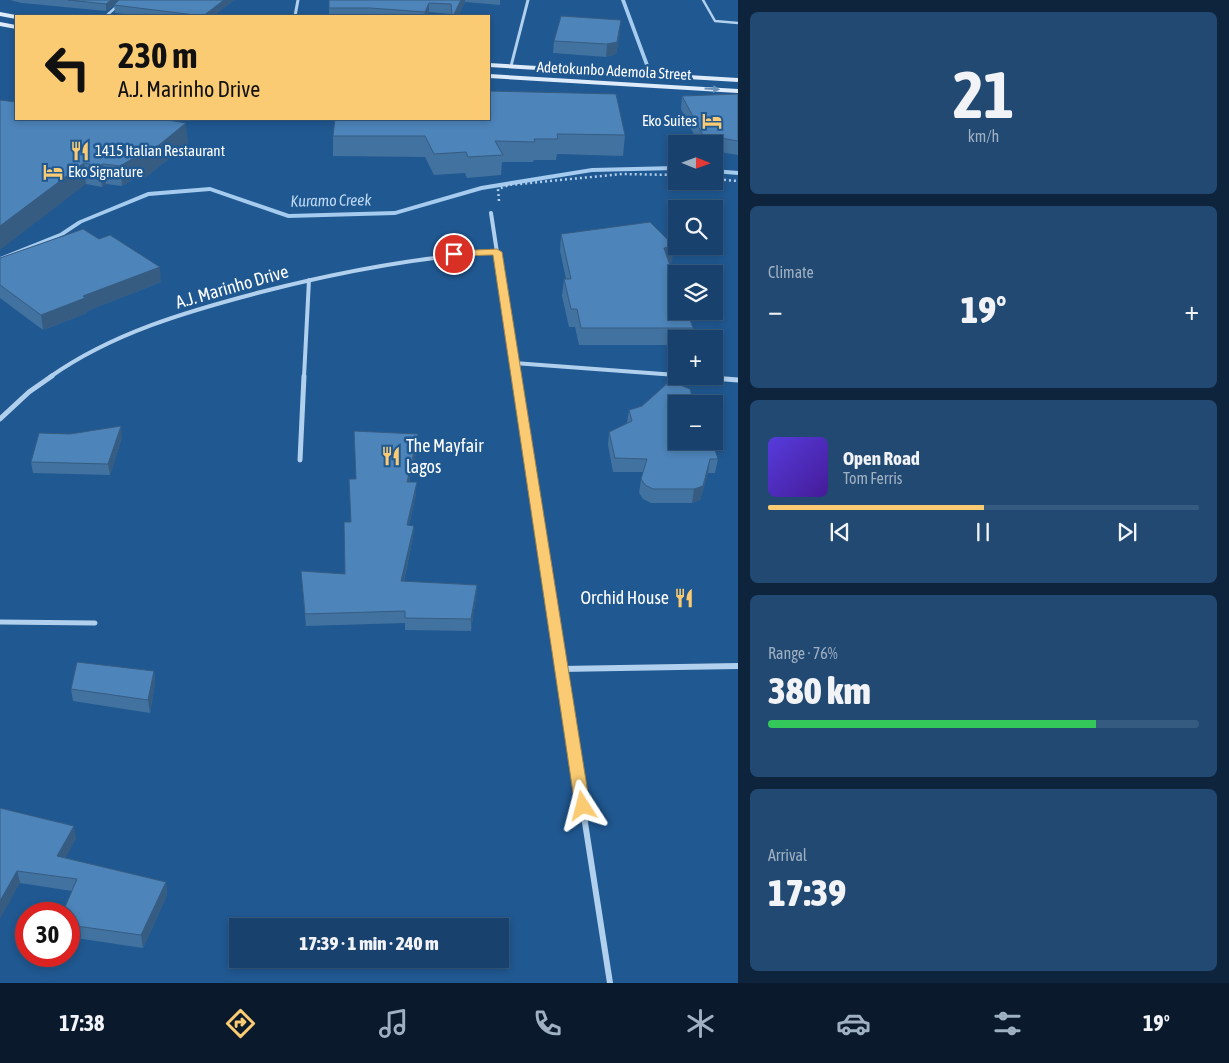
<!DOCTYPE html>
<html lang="en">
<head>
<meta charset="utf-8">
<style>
	:root { --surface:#18426d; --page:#214972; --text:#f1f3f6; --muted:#9fb0c2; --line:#365b80; --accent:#facb72 }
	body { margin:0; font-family:"Asap Condensed",sans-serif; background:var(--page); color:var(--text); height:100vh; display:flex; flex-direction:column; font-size:19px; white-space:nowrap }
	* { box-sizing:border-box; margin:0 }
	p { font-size:16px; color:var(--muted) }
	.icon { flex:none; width:28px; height:28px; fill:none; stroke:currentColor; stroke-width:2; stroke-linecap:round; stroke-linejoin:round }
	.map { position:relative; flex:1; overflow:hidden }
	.panel { display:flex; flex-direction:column; gap:12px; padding:12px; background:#0d243c; width:491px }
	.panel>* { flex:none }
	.top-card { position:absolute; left:15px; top:15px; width:475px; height:105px; border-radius:0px; box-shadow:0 2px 8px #0003,0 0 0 1px var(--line); background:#facb72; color:#111; overflow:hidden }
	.needle { width:32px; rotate:91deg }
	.buttons { position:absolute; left:668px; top:135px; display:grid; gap:10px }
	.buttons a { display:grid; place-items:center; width:55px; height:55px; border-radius:0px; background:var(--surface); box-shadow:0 2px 8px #0003,0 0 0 1px var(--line); font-size:25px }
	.speed { position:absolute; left:15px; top:902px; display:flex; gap:10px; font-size:25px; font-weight:700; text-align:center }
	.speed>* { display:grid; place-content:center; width:65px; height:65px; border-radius:50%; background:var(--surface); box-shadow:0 2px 8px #0003,0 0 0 1px var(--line); line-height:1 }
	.speed .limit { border:8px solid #d22; background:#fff; color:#111 }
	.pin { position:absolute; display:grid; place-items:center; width:42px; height:42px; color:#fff; margin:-21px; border:2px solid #fff; border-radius:50%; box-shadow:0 1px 5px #0007 }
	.me { position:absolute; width:55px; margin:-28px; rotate:351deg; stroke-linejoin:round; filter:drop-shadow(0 0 4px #0008) }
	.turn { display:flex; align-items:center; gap:18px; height:105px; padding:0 20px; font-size:22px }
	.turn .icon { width:65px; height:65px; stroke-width:2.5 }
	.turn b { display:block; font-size:35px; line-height:42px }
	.big { font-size:38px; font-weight:800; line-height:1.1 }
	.panel .widget { flex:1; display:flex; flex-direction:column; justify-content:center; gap:8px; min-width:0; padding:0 18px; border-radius:8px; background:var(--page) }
	.panel .dial { align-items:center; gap:0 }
	.dial b { font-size:65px; line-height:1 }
	.song { display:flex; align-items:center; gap:15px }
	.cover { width:60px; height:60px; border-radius:8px; background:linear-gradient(135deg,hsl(250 70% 55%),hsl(260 70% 35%)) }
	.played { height:5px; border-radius:2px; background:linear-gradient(90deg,var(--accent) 50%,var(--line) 50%) }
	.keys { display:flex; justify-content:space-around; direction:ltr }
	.heat { display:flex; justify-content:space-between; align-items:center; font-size:28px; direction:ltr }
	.charge { height:8px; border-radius:4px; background:linear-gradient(90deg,#34c759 76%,var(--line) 0) }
	.trip { position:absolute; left:229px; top:918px; width:280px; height:50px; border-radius:0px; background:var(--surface); box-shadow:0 2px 8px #0003,0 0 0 1px var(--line); font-weight:800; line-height:50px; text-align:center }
	.dock { display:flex; height:80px; justify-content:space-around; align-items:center; background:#0a1a2c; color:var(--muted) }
	.dock .icon { width:35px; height:35px }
	.dock .active { color:var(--accent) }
	.dock b { font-size:22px; color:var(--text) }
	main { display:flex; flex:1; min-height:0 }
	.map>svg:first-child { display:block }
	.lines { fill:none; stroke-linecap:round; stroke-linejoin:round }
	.stream { fill:#a5cbee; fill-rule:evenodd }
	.path { stroke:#b1d0ed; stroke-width:2.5; stroke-dasharray:2 3; stroke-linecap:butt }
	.service { stroke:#b1d0ed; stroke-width:2.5 }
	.minor-far3 { stroke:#b1d0ed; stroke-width:3 }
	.minor-far2 { stroke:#b1d0ed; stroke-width:4 }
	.minor-far1 { stroke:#b1d0ed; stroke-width:5 }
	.minor { stroke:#b1d0ed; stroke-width:6 }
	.secondary { fill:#ddebfa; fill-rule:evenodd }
	.wall { fill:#42729f }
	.shaded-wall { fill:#365c82 }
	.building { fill:#4d84b9; stroke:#365c82 }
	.oneway { fill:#6c93bb }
	.route { fill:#facb72; stroke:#a2844a }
	.labels { text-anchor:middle; stroke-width:5; stroke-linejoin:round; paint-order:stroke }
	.far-street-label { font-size:15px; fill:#fff; stroke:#205891 }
	.far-poi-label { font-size:15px; fill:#fff; stroke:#205891; text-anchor:start }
	.far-water-label { font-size:16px; font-style:italic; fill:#bdd9f4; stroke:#205891 }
	.street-label { font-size:18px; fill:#fff; stroke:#205891 }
	.poi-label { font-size:18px; fill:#fff; stroke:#205891; text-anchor:start }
</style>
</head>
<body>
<main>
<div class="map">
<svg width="738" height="983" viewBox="0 0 738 983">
	<rect width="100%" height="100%" fill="#205891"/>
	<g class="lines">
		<!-- stream -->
		<path class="stream" d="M621 0H625L649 65V66L645 65Z
			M676 166V170L592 172 482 190 395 215 288 218 210 191 149 196 82 223 64 235 0 261V257L60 233 78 221 148 192 210 187 289 214 395 211 481 186 592 168Z
			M714 169 738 171V175L714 173Z"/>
		<!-- path -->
		<path class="path" d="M714 179 738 181
			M499 201 498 189 509 185 622 174 676 175"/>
		<!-- service -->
		<path class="service" d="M703 0 715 21 738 23
			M106 16 124 0"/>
		<!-- minor-far3 -->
		<path class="minor-far3" d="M295 16 298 0
			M511 66 528 0"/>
		<!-- minor-far2 -->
		<path class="minor-far2" d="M491 213 516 377
			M514 363 676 375
			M687 376 701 377
			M50 377C112 333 188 311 261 292 339 272 417 257 497 252
			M304 377 309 280"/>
		<!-- minor-far1 -->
		<path class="minor-far1" d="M516 376 558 644
			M687 376 738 380
			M0 419 29 392 52 376
			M300 460 304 376
			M0 622 95 623"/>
		<!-- minor -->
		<path class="minor" d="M557 643 610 983
			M561 669 738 666"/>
		<!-- secondary -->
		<path class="secondary" d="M0 12 16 15 18 16H16V19L0 16Z
			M0 22 16 25V29L0 26Z
			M489 63 738 78V82L489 67Z
			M489 74 738 89V93L489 78Z"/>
	</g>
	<!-- wall -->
	<path class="wall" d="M10 0H234L213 16H144L115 13 114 5 106 11 22 3Z
		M329 0H500V5L465 2 458 16H451L450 14 429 12 427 16H329Z
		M620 32 616 54 606 57 553 53 554 41Z
		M738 94V155L714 151V144H699L681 109 682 96Z
		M16 119 188 143 145 178 134 179 122 186 106 184 102 187 86 184Z
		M335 119 625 135 623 156 557 154 556 160H534L533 162H502L501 175 467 178 465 173 434 175 425 157 333 156V136Z
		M561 234 672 263H670L676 311H691L690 318 693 328 691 339H676V345H579L575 327H569L562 296 564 279H566L560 251Z
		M0 258 161 282 87 311V313L43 330 0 298Z
		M676 404 718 459 715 473H708L700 500 692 503H651L643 499 639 493 641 479 643 472H613L608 445 609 432 627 423 629 410Z
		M122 437 110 475 33 473 31 462Z
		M418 445 409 482 416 494 409 525 414 526 413 537 404 581 477 585 476 597 471 631 405 630V623L306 626 301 571 345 574 355 479Z
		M154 671 155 683 150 713 73 701 71 689Z
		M0 808 76 838 65 858 166 882 167 895 143 948 69 937V914L72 891 20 883Z"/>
	<!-- shaded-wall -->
	<path class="shaded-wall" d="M111 0H121L106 11V4Z
		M224 0H234L213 16H203Z
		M461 0H465V2L458 16H453Z
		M429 3V12L427 16H424L425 12Z
		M621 20 620 32 616 54 606 57 607 44Z
		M186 123 188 143 145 178 134 179 122 186 120 166Z
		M84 163 86 184 0 250V226Z
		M103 164 106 184 102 187 99 166Z
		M674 246 672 263 662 264 664 248Z
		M160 267 161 282 87 311V313L43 330 41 315 83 296Z
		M121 426 122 437 110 475 108 464Z
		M418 434V445L406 493 407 482Z
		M710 459 708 473 700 500 692 503 694 489Z
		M417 482 416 494 406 537 407 525Z
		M414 526 413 537 401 593V581Z
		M477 585 476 597 471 631V619Z
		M154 671 155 683 150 713 148 700Z
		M74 826 76 838 60 869 57 856Z
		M17 871 20 883 0 919V901Z
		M166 882 167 895 143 948 141 935Z"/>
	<!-- building -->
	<path class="building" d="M68 0H111L106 4Z
		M119 0H224L203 16 114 5Z
		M329 0H461L453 16H452L451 4 429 3 425 12 370 8H329Z
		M561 16 621 20 617 42 607 44 554 41Z
		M489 91 616 94 625 135 557 134 558 139H534L535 142 495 141 503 155 468 157 466 152 434 154 425 136H333L335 119H489Z
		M738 94V141L703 135 682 96Z
		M0 100 16 102V119H161L186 123 143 158 132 159 120 166 103 164 99 166 84 163 0 226Z
		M650 222 674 246 664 248 676 283V311H687L693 328H581L577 309H571L564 279H571L561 234Z
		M83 229 99 239 110 235 160 267 83 296 85 298 41 315 0 285V258Z
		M670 381 690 389 694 404H676V441H712L718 459H710L703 486 694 489H653L645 485 641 479 647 459 615 458 609 432 632 421 629 410 642 406Z
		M121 426 108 464 31 462 39 433 70 434Z
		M354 431 418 434 407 482H417L407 525 414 526 401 581 477 585 471 619 405 618V611L305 614 301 571 345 574 344 522H351L349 479H356Z
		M77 662 154 671 148 700 71 689Z
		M0 808 74 826 57 856 166 882 141 935 69 925V914H62L77 879 17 871 0 901Z"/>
	<!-- one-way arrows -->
	<defs><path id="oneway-solid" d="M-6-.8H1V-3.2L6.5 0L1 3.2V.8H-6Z" transform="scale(1.25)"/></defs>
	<use class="oneway" href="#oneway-solid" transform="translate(712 89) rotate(3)"/>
	<!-- route -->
	<path class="route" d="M497 249 502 252 590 806 588 810H577L575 806 493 255 454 256 450 254 454 251Z"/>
	<!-- icons -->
	<defs>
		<symbol id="hotel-bare" viewBox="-9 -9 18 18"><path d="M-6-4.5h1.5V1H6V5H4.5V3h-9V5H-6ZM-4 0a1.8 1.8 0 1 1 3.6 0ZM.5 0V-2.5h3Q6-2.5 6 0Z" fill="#facb72" stroke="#205891" stroke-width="2.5" paint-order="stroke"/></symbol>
		<symbol id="restaurant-bare" viewBox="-9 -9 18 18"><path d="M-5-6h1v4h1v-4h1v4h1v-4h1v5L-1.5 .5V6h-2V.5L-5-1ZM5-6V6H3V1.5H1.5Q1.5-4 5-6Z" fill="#facb72" stroke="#205891" stroke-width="2.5" paint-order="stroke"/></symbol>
	</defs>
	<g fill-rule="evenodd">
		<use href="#hotel-bare" x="698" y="107" width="28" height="28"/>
		<use href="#restaurant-bare" x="66" y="137" width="28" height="28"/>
		<use href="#hotel-bare" x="39" y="158" width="28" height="28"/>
		<use href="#restaurant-bare" x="377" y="442" width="28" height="28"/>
		<use href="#restaurant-bare" x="670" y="584" width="28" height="28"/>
	</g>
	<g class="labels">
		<!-- far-street labels -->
		<g class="far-street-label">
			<text transform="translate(614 71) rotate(3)" y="5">Adetokunbo Ademola Street</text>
		</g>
		<!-- far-poi labels -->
		<g class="far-poi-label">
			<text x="697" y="126" text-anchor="end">Eko Suites</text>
			<text x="95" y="156">1415 Italian Restaurant</text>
			<text x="68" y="177">Eko Signature</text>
		</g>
		<!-- far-water labels -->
		<g class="far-water-label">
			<text transform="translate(331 200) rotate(-1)" y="6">Kuramo Creek</text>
		</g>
		<!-- street labels -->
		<g class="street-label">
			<text transform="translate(232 287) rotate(-16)" y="6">A.J. Marinho Drive</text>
		</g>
		<!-- poi labels -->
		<g class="poi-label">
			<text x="406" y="452">The Mayfair<tspan x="406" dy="21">lagos</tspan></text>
			<text x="669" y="604" text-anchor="end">Orchid House</text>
		</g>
	</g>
</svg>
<div class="buttons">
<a><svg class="needle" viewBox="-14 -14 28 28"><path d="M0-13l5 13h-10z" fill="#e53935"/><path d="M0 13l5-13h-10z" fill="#9fb0c2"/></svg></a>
<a><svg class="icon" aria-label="search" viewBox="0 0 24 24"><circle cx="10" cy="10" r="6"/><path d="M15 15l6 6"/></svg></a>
<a><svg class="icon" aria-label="layers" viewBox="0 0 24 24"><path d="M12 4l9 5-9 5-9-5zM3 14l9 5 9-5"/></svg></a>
<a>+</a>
<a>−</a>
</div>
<div class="speed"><div class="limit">30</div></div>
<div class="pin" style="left:454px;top:254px;background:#d93025"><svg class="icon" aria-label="arrive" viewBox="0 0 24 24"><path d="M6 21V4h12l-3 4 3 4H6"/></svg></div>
<svg class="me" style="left:583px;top:806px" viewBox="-20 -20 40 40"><path d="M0-17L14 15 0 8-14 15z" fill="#facb72" stroke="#fff" stroke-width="4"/></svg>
<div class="trip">17:39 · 1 min · 240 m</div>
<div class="top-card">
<div class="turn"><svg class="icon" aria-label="left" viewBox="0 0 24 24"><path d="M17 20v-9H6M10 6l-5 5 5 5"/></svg><div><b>230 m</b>A.J. Marinho Drive</div></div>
</div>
</div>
<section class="panel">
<div class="widget dial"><b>21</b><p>km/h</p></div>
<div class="widget"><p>Climate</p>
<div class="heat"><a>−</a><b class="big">19°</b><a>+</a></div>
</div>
<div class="widget">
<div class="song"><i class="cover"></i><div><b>Open Road</b><p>Tom Ferris</p></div></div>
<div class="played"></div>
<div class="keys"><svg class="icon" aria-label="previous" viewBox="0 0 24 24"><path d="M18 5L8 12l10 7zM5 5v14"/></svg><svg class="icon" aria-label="pause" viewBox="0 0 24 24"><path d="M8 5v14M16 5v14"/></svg><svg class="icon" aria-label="next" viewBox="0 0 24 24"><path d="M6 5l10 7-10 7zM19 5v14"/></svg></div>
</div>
<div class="widget"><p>Range · 76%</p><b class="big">380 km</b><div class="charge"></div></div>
<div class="widget"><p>Arrival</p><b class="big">17:39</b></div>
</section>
</main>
<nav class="dock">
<b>17:38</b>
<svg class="icon active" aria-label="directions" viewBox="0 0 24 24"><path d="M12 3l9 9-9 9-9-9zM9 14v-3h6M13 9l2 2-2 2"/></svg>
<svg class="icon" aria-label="music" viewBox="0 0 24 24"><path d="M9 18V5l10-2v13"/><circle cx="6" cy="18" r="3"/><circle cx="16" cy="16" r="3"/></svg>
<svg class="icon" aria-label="phone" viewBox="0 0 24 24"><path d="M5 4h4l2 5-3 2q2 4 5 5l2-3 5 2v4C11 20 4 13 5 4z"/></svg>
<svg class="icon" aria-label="climate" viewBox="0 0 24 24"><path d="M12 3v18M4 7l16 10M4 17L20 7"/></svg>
<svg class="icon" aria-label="car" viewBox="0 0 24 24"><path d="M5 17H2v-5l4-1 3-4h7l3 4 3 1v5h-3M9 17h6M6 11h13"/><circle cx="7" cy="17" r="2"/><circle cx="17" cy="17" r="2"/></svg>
<svg class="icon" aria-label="filters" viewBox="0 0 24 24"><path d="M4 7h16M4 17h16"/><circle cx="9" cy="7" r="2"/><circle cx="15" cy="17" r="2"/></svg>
<b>19°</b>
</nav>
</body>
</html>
